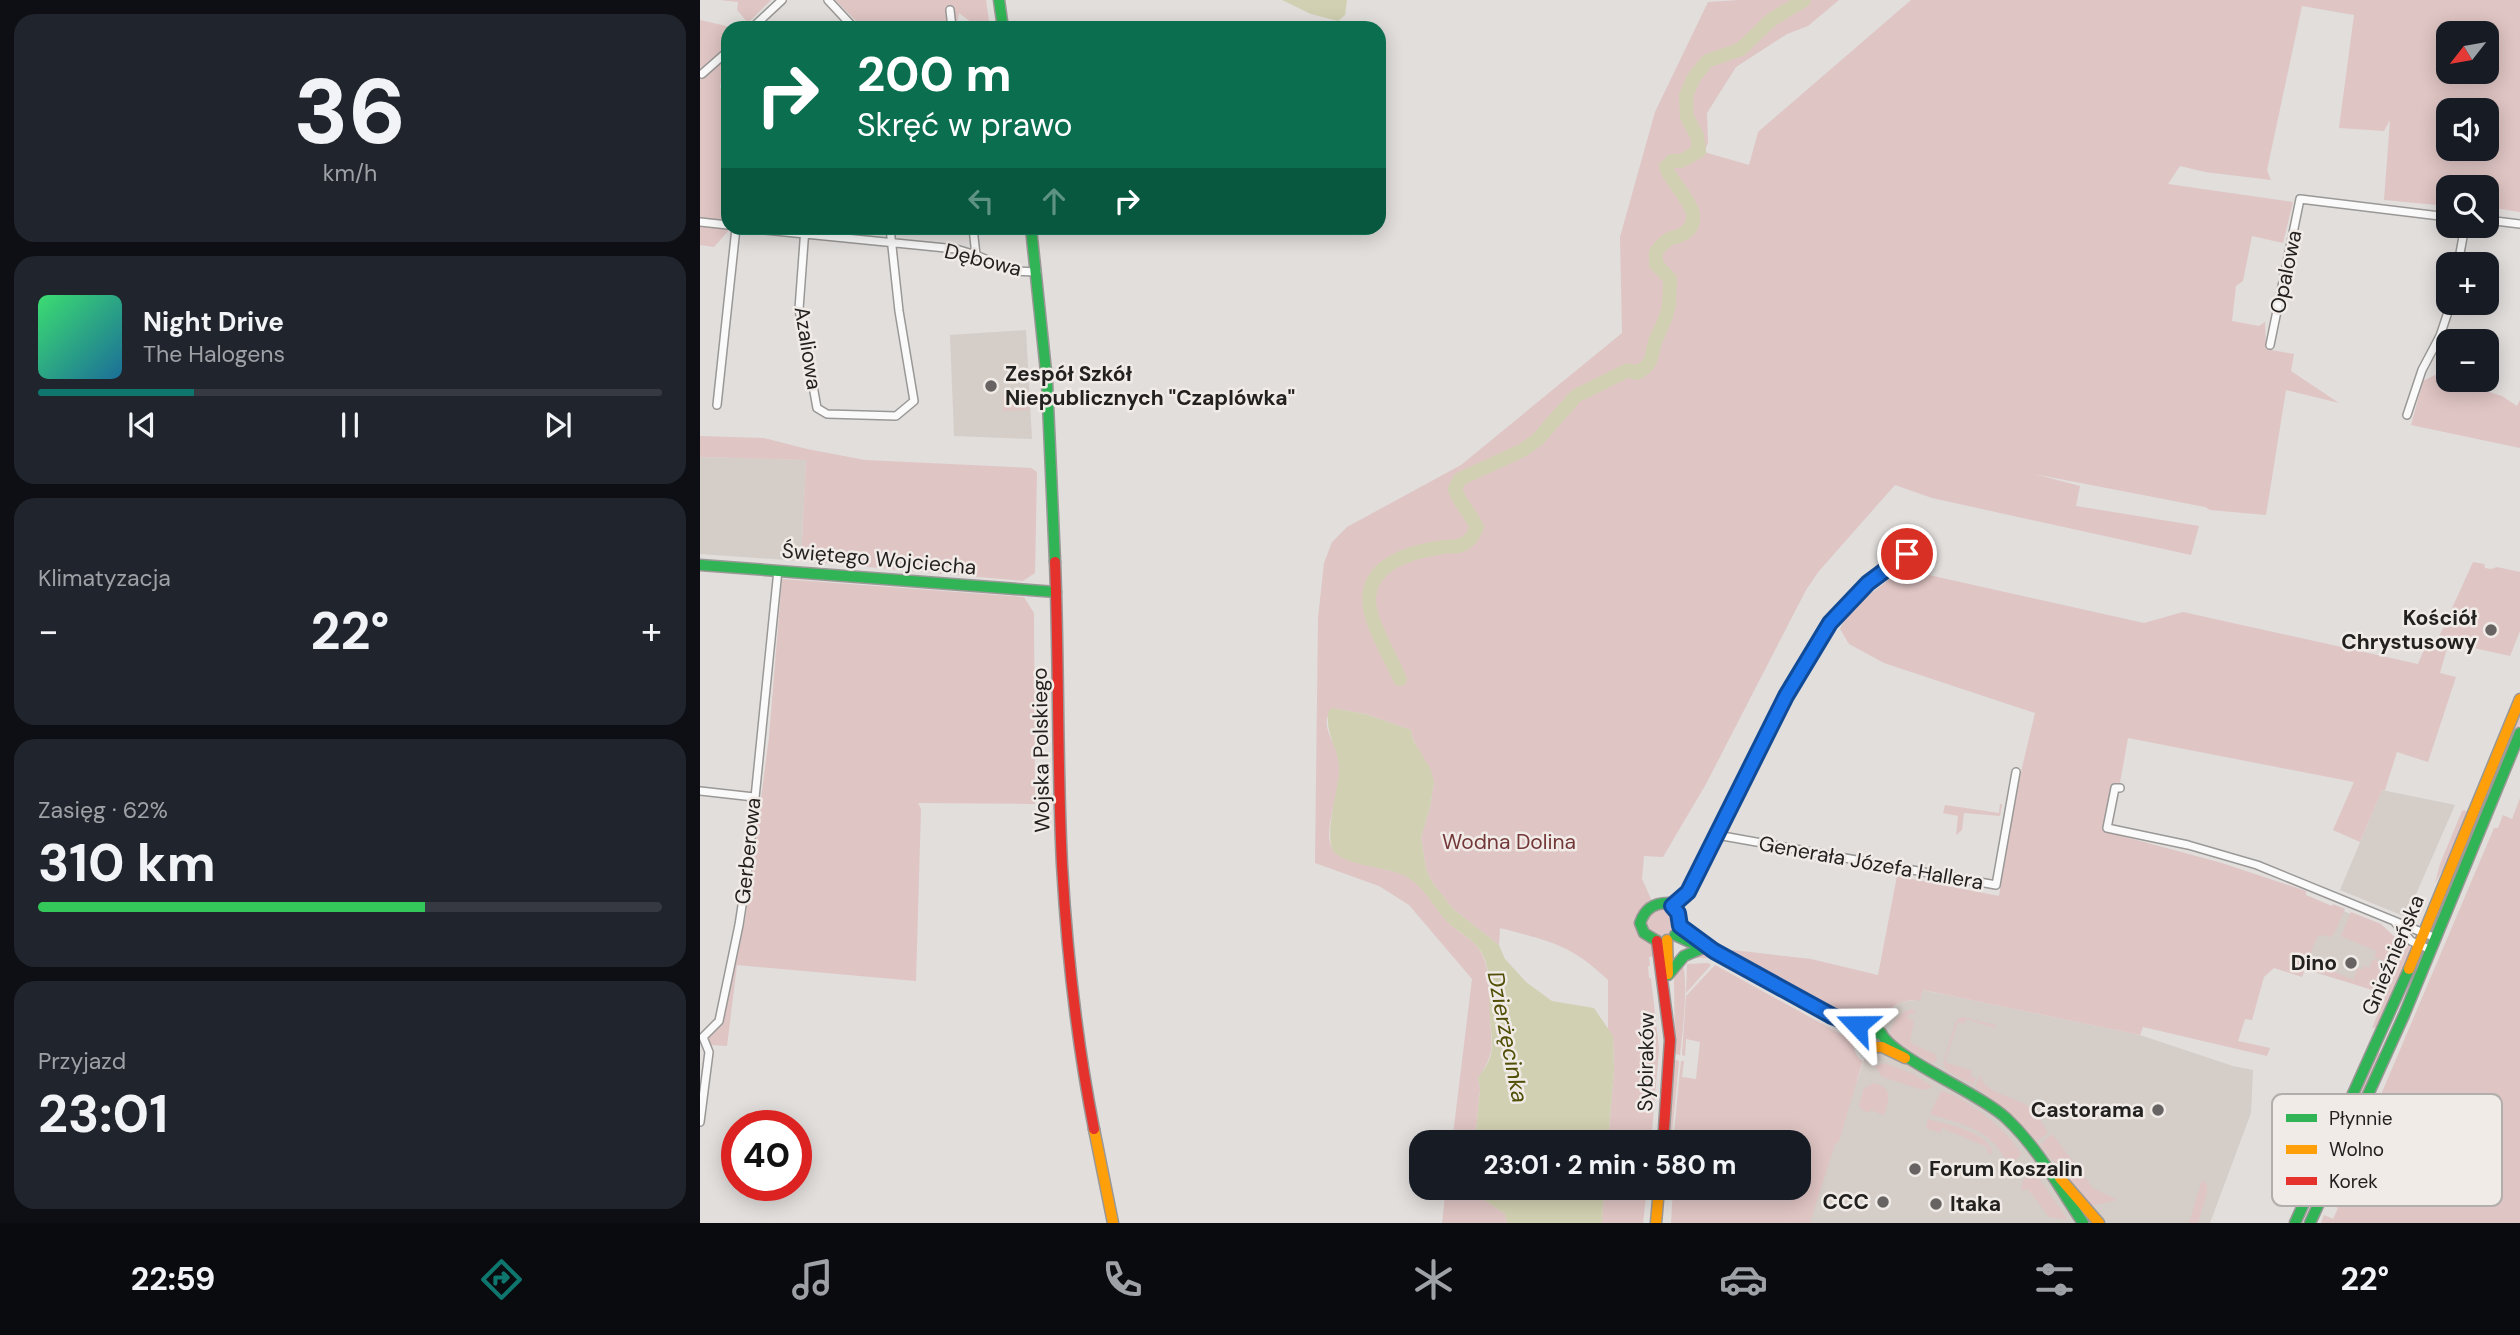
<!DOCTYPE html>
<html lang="pl">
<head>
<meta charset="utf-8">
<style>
	:root { --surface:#171b24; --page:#20242c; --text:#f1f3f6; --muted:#9ea1a6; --line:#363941; --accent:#0f766e }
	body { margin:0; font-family:"DM Sans",sans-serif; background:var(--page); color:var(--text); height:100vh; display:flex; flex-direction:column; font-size:26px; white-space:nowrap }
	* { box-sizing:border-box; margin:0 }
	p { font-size:23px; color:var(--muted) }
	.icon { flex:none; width:38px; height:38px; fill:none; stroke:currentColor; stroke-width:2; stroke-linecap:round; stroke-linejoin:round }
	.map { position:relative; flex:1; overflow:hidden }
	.details { display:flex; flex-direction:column; gap:14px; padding:14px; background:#0d0f14; width:700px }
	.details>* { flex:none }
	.guide { position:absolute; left:21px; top:21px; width:665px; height:214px; border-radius:21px; box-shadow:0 4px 18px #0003; background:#0b6e4f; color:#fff; overflow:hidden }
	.needle { width:46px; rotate:239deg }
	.buttons { position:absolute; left:1736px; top:21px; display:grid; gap:14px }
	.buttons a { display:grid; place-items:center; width:63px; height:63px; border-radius:14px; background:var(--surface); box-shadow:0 4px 18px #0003; font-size:35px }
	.speed { position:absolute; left:21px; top:1110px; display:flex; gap:14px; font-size:35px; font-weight:700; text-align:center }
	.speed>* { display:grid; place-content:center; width:91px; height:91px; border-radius:50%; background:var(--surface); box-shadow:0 4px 18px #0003; line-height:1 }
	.speed .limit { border:10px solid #d22; background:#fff; color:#111 }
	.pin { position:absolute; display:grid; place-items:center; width:60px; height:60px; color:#fff; margin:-30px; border:4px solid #fff; border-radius:50%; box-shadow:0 2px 7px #0007 }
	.me { position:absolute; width:77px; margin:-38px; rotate:293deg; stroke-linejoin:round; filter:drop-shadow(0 0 5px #0008) }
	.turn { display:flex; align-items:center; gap:24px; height:147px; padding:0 21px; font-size:32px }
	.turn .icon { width:91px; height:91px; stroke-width:2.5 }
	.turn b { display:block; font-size:49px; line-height:60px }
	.lanes { display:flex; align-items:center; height:66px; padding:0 21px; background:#0003; justify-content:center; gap:35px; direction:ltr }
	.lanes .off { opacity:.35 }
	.big { font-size:52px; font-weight:700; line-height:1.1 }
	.details .tile { flex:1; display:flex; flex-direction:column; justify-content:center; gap:10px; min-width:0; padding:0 24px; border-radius:21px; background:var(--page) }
	.details .dial { align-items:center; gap:0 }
	.dial b { font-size:91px; line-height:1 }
	.song { display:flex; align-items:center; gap:21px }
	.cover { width:84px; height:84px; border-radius:10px; background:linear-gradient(135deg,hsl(140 70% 55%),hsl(200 70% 35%)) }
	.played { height:7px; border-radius:4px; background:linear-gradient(90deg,var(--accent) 25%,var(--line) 25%) }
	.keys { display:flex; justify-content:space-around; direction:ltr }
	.heat { display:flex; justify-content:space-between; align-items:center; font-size:38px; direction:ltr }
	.charge { height:10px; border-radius:5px; background:linear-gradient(90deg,#34c759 62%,var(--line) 0) }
	.trip { position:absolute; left:709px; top:1130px; width:402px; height:70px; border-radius:21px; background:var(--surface); box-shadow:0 4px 18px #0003; font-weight:700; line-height:70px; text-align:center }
	.tab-bar { display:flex; height:112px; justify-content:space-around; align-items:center; background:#090b0e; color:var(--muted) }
	.tab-bar .icon { width:49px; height:49px }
	.tab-bar .active { color:var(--accent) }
	.tab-bar b { font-size:32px; color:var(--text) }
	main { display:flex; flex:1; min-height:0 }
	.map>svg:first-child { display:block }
	.built { fill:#d5cdc8 }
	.green { fill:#dfc5c4; fill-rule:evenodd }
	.water { fill:#d1d0b2 }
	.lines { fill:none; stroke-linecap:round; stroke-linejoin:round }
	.river { stroke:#d1d0b2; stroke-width:14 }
	.street-casing { stroke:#9a9896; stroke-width:10 }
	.fast-casing { stroke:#9a9896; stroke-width:13 }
	.slow-casing { stroke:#9a9896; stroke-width:13 }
	.jam-casing { stroke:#9a9896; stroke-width:13 }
	.street { stroke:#fafafa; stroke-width:7 }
	.fast { stroke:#30b455; stroke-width:10 }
	.slow { stroke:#ff9f0a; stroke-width:10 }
	.jam { stroke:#e5322d; stroke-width:10 }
	.route-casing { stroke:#114b97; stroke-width:18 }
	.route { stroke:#1a73e8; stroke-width:12 }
	.poi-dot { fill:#666362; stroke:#f0ebe7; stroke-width:2.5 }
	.labels { text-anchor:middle; stroke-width:5; stroke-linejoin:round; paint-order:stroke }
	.street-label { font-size:21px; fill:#232120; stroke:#f0ebe7 }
	.poi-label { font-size:21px; font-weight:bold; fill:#232120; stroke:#f0ebe7; text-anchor:end }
	.park-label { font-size:21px; fill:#743738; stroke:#f0ebe7 }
	.water-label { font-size:23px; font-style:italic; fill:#514f06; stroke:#f0ebe7 }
	.key { fill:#f0ebe7; stroke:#b2aeab; stroke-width:2 }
	.key-label { font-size:19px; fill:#232120 }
</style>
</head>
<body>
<main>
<section class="details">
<div class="tile dial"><b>36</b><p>km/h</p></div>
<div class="tile">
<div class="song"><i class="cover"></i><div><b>Night Drive</b><p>The Halogens</p></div></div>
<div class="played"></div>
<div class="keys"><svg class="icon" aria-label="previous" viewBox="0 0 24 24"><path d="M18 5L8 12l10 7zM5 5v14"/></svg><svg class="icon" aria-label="pause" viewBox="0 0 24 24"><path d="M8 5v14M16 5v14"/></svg><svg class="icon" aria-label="next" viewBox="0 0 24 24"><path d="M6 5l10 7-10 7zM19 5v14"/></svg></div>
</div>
<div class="tile"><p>Klimatyzacja</p>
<div class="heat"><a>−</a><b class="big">22°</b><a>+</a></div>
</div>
<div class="tile"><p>Zasięg · 62%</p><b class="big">310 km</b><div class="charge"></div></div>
<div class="tile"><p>Przyjazd</p><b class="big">23:01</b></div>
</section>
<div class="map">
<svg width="1820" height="1223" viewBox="0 0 1820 1223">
	<rect width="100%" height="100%" fill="#e1dedc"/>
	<!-- built -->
	<path class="built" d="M326 330 332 439 254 436 250 335Z
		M0 457 106 460 101 561 0 554Z
		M1682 790 1755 805 1706 917 1640 890Z
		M1632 906 1684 928 1692 949 1675 990 1600 968Z
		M1222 990 1440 1035 1533 1066 1553 1070 1551 1113 1510 1223H1098L1158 1079 1167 1050 1187 1013 1201 1002 1219 1000Z"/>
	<!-- green -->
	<path class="green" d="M19 0H71L48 23 37 10 38 2Z
		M135 0H286L290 28H279L259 13 256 28H163Z
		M1039 0H1139L1108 26 1087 34 1036 67 1007 113 1008 143 1004 152 1049 165 1058 132 1211 0H1820V212L1787 207V187H1748V206L1684 200 1690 120 1684 131 1639 128 1654 15 1602 6 1567 170 1571 180 1505 172 1480 166 1468 184 1593 202 1583 243 1552 236 1543 281 1536 286 1532 321 1559 326 1565 322 1566 349 1594 354 1591 371 1639 403 1586 390 1566 515 1510 510 1505 507 1334 474 1380 486 1376 506 1499 526 1491 555 1232 498 1195 485 1119 571 1106 590 1006 784 963 857 944 856 942 879 952 901 940 913 957 955 949 957 950 966H948L949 978H951L959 1049 951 1143H908L914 1069 913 1037 908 1031V980C870 944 849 941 800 928L799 945 753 909 732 882 726 869 721 837 730 808 734 781 713 739 711 730 665 714 633 708C616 726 638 743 640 762 643 785 623 827 631 846 638 864 687 867 704 875 726 886 734 909 751 925 762 935 775 940 782 954 790 972 790 992 790 1012 790 1041 798 1050 778 1078L780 1089 775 1143H752L772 979 709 905 679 886 615 863 618 618 624 563 632 542 647 527 761 465 922 333 920 237 955 112 1008 2ZM1748 33H1787V72H1748ZM1748 110H1787V149H1748Z
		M0 20 35 28H28V61L24 64 20 88 28 90V228H39L30 229 14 247 0 245Z
		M1735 375 1802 396 1817 406 1820 400V448L1711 425 1723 381Z
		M303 397 328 398 329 410 303 411Z
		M0 436 64 438 107 449 165 460 331 468 337 472 335 573 323 581 101 561 106 460 0 457Z
		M1773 562 1784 564 1785 568 1791 569 1797 567 1820 572V631L1810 656 1742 641 1748 645 1740 673 1756 677 1728 762 1697 752 1685 790H1682L1660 842 1633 830 1654 782 1428 738 1411 833 1522 863 1606 891V895L1632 906 1633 904 1645 909 1634 934 1630 937 1623 935 1617 937 1608 960 1653 980 1658 968 1662 970 1664 966 1669 968 1673 959 1693 967 1682 993 1605 969 1602 977 1574 968 1564 977 1552 1020 1545 1019 1538 1041 1570 1048 1567 1056 1443 1027 1440 1035 1223 990 1220 1001C1186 997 1193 1019 1174 1029L1148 1019 1027 954 1033 950 1111 959 1178 975 1197 876 1299 896 1317 789 1335 713 1184 663 1149 644 1140 629 1148 612 1202 569 1444 623 1483 612 1718 664 1730 636 1738 639Z
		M82 579 324 597 334 613 335 804 218 803 221 809 216 981 37 965 27 1046 11 1045 8 1038 18 1029 25 1012 46 915 69 737Z
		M1820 708V723L1783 812 1778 810Z
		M1820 798V1223H1621L1624 1215 1633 1219 1638 1208 1629 1203 1646 1166 1650 1167 1652 1163 1794 828H1798L1803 815 1812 819Z
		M1300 804H1302L1300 816 1264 813 1262 830 1256 835 1258 816 1243 813 1245 805 1299 813Z
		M1764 810 1769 812 1750 858 1735 883 1740 864 1762 811Z
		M1776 815 1781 817 1739 920 1735 921 1734 920Z
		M947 922a14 14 0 1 1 28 0a14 14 0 1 1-28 0Z
		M1651 912 1681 924 1700 942 1701 948 1694 965 1674 957 1676 951 1641 936Z
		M1708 941 1712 950 1681 1026 1672 1028Z
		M1001 953 1014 956 1139 1024 1166 1042 1165 1055 1161 1052 1154 1036 1017 961 1007 958H988Z
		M981 962C990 973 982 1038 980 1055L975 1054 974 979Z
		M987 964 1008 963 1011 965 986 993Z
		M1015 965 1148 1038C1156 1045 1153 1056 1163 1061L1139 1141 1135 1144 1110 1223H971L973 1188H1099V1143H973L981 1061H984L982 1077 996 1079 1000 1042 986 1039 985 1056 982 1055 986 996Z
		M1212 1009 1216 1014H1209L1208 1018 1214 1021 1210 1041 1214 1045 1235 1054 1237 1061 1232 1063 1197 1042 1195 1044 1189 1036C1191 1023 1199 1012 1212 1009Z
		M1262 1017 1296 1025 1295 1028 1266 1019 1264 1024 1258 1022 1245 1062 1272 1071 1271 1076 1276 1078 1273 1085 1247 1071 1243 1064 1256 1021Z
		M1677 1052 1682 1054 1631 1165 1626 1163Z
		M976 1060 979 1061 971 1143H967L974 1061Z
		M1185 1063 1213 1074 1233 1087 1223 1090 1182 1077 1175 1066Z
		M1280 1074C1282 1093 1313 1096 1328 1106 1336 1112 1343 1125 1348 1133L1337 1141 1308 1111 1275 1087Z
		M1174 1083C1193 1087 1189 1100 1184 1115L1170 1110 1169 1113 1162 1110 1159 1105 1164 1088Z
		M1241 1091C1264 1095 1311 1133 1321 1154L1315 1161 1304 1158C1291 1129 1258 1123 1230 1114Z
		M1228 1119C1248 1125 1289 1131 1293 1154L1288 1153 1287 1147 1242 1128 1240 1133 1226 1128Z
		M1350 1135H1353L1393 1188 1417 1200 1391 1206 1340 1145Z
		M1333 1171 1336 1174 1368 1220 1349 1217 1328 1189 1321 1191 1323 1180Z
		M1502 1180 1507 1184V1193L1498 1223H1489Z
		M746 1188H782L783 1199 805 1214 807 1223H742Z
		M904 1188H947L943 1223H902Z"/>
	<!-- water -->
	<path class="water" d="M582 0H647L645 15 638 21 611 14Z
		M633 708 665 714 711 730 713 740 730 768 734 781 730 808 721 837 726 869 732 882 753 909 799 945 805 959 826 982 852 1001 894 1008 913 1036 914 1069 908 1143H775L780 1089 778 1077C783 1071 789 1063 791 1054 793 1041 791 1030 790 1018 788 996 793 970 780 950 772 939 762 934 752 926 734 911 727 888 705 876 686 866 651 867 635 853 623 841 637 792 639 775 642 751 623 735 629 710Z
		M782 1188H904L902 1223H807L805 1214 783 1199Z"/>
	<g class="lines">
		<!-- river -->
		<path class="river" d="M700 679C691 658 674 630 670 609 662 566 708 552 743 547 748 546 754 547 759 546 769 543 773 536 777 527 770 513 760 504 755 489L760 479 823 450 837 440 876 396 928 370 937 373C957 362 949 354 957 337 969 313 970 306 970 279L956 264V252C959 248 963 243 968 240 972 237 979 237 983 234 1012 216 971 186 966 167L972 161H981L999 151 997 136 987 117 986 96 993 79 1007 61 1041 49 1071 20 1104 0"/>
		<defs>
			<path id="street" d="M128 0 154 28
				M250 10 252 28
				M52 28 82 0
				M2 74 28 51
				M1787 220 1820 224
				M0 222 28 225
				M45 228 256 249 276 255 313 271 337 272
				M105 228 99 309 117 408 127 414 196 416 214 401 199 311 190 228
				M273 228 276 255
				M1758 264 1765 226
				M1570 345 1600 199 1748 217
				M17 405 36 228
				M1707 415 1722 370 1740 336 1751 303
				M1420 788H1415L1407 828 1488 845 1557 865 1736 938
				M0 791 54 797
				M1017 835 1296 885 1316 772
				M972 906 988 892 1086 696 1130 623 1168 583 1207 554
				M1694 921 1711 941 1731 950
				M3 1037 19 1021 39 925 48 867 78 570
				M0 1122 9 1052 3 1037"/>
			<path id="fast" d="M299 0 303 28
				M331 228 347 381 355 562
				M0 565 356 592
				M975 935 1003 948
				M957 941 944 933 940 923C945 908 955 902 971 903L978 910 980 926
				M968 975 984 956 1003 948
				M1132 1016 1173 1034 1181 1033C1194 1059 1278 1092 1306 1118 1338 1148 1359 1187 1383 1223
				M1595 1223 1709 969
				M1610 1223 1704 1015 1820 733"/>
			<path id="slow" d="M980 926 1014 951 1169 1039 1173 1047H1182L1205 1058
				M967 940 968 974
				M1709 969 1820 699
				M394 1129 413 1223
				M1360 1178 1399 1223
				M956 1223 959 1188"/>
			<path id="jam" d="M355 562C359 663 357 764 362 865 367 953 377 1043 394 1129
				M957 941 970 1040 963 1143"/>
		</defs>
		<!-- street casing -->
		<use href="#street" class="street-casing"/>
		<!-- fast casing -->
		<use href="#fast" class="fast-casing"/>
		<!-- slow casing -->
		<use href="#slow" class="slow-casing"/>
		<!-- jam casing -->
		<use href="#jam" class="jam-casing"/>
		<!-- street -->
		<use href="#street" class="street"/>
		<!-- fast -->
		<use href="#fast" class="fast"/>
		<!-- slow -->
		<use href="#slow" class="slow"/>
		<!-- jam -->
		<use href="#jam" class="jam"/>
	</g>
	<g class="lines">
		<defs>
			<path id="route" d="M1157 1025 1132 1016 1014 951 980 926 978 913 972 906 988 892 1086 696 1130 623 1168 583 1207 554"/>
		</defs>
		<!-- route casing -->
		<use href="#route" class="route-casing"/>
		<!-- route -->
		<use href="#route" class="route"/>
	</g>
	<!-- markers -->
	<g class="poi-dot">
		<circle cx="291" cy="386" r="7"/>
		<circle cx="1791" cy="630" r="7"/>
		<circle cx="1651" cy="963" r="7"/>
		<circle cx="1458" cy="1110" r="7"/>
		<circle cx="1215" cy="1169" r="7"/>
		<circle cx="1183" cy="1202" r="7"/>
		<circle cx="1236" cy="1204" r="7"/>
	</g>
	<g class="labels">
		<!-- street labels -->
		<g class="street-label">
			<text transform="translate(283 260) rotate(14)" y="7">Dębowa</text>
			<text transform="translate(1586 272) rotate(-78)" y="7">Opalowa</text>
			<text transform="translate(108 348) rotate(81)" y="7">Azaliowa</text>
			<text transform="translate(179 559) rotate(5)" y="7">Świętego Wojciecha</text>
			<text transform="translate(341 750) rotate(-91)" y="7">Wojska Polskiego</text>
			<text transform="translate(48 851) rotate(-84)" y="7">Gerberowa</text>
			<text transform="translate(1171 863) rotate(10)" y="7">Generała Józefa Hallera</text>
			<text transform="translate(1693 955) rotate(-67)" y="7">Gnieźnieńska</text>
			<text transform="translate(946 1062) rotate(-89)" y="7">Sybiraków</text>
		</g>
		<!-- poi labels -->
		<g class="poi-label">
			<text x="305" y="381" text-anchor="start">Zespół Szkół<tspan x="305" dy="24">Niepublicznych "Czaplówka"</tspan></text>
			<text x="1777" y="625">Kościół<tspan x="1777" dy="24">Chrystusowy</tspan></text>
			<text x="1637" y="970">Dino</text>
			<text x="1444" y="1117">Castorama</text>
			<text x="1229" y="1176" text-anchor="start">Forum Koszalin</text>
			<text x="1169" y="1209">CCC</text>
			<text x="1250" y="1211" text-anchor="start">Itaka</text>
		</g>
		<!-- park labels -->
		<g class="park-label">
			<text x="809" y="849">Wodna Dolina</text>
		</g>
		<!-- water labels -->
		<g class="water-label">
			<text transform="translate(808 1037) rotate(79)" y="8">Dzierżęcinka</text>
		</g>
	</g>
	<!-- legend -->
	<rect x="1572" y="1094" width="230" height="112" rx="10" class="key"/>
	<rect x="1586" y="1114" width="31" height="8" fill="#30b455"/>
	<rect x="1586" y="1145" width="31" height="9" fill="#ff9f0a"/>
	<rect x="1586" y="1177" width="31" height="8" fill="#e5322d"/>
	<g class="key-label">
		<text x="1629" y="1125">Płynnie</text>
		<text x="1629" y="1156">Wolno</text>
		<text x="1629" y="1188">Korek</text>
	</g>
</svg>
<div class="buttons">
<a><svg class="needle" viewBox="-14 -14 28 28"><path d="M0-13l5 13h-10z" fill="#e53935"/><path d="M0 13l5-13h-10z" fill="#9ea1a6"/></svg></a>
<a><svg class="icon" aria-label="sound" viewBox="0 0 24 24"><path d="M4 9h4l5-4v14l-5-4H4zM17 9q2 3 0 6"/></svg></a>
<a><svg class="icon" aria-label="search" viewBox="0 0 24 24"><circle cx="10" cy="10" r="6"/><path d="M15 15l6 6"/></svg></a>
<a>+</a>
<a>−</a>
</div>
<div class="speed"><div class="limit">40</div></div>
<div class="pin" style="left:1207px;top:554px;background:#d93025"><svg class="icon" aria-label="arrive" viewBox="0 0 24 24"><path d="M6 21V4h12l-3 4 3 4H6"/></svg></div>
<svg class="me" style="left:1157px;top:1025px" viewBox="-20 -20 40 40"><path d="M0-17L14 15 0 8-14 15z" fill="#1a73e8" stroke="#fff" stroke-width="4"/></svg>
<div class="trip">23:01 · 2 min · 580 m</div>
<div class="guide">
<div class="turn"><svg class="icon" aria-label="right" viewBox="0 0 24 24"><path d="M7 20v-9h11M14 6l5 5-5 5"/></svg><div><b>200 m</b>Skręć w prawo</div></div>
<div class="lanes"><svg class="icon off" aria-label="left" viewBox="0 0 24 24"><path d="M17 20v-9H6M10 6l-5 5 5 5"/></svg><svg class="icon off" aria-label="ahead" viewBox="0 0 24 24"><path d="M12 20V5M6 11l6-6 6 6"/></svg><svg class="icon" aria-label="right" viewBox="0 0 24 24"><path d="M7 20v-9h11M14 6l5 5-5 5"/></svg></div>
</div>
</div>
</main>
<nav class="tab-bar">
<b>22:59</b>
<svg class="icon active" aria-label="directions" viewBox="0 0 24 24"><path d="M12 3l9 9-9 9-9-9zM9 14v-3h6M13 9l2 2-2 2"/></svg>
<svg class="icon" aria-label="music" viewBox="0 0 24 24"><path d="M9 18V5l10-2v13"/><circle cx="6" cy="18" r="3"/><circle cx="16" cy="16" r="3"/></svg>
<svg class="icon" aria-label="phone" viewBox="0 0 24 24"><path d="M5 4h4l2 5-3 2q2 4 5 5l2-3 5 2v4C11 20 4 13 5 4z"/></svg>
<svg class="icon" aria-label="climate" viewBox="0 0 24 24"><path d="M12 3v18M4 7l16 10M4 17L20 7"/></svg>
<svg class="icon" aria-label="car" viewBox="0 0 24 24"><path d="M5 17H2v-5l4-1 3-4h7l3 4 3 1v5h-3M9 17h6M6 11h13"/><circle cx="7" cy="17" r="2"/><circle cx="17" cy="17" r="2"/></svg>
<svg class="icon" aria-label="filters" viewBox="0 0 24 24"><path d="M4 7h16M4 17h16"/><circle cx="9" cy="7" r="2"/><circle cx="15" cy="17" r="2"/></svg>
<b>22°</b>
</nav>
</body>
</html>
